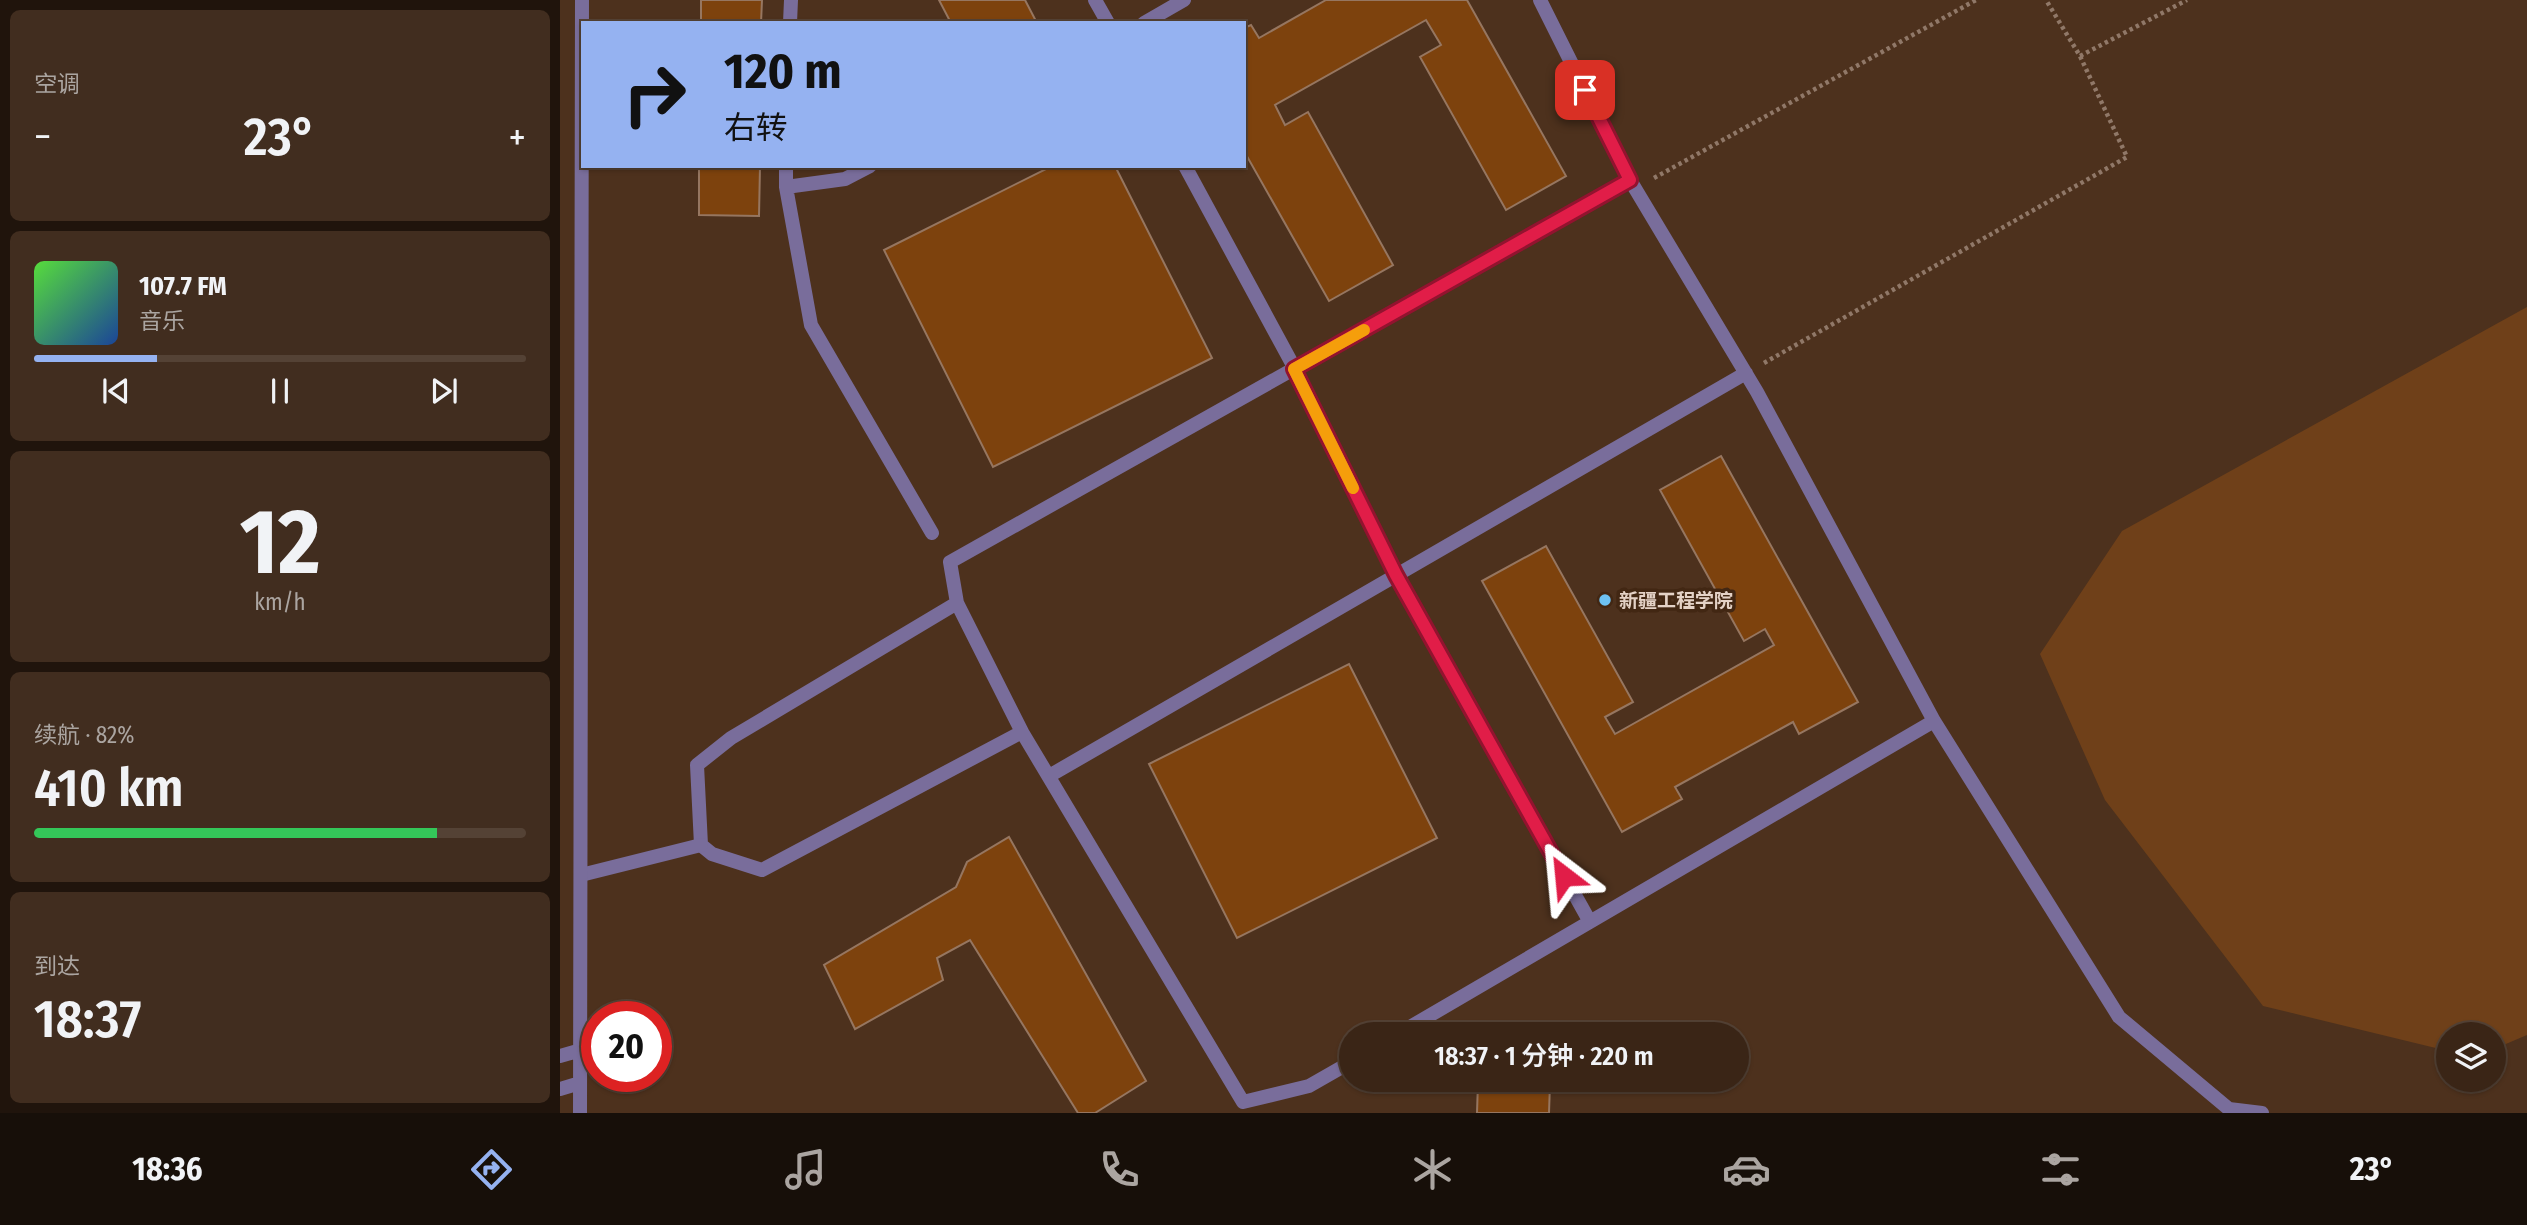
<!DOCTYPE html>
<html lang="zh">
<head>
<meta charset="utf-8">
<style>
	:root { --surface:#3a2516; --page:#412d1f; --text:#f1f3f6; --muted:#aba5a1; --line:#544235; --accent:#95b2f1 }
	body { margin:0; font-family:"Fira Sans Condensed","Noto Sans SC",sans-serif; background:var(--page); color:var(--text); height:100vh; display:flex; flex-direction:column; font-size:26px; white-space:nowrap }
	* { box-sizing:border-box; margin:0 }
	p { font-size:23px; color:var(--muted) }
	.icon { flex:none; width:38px; height:38px; fill:none; stroke:currentColor; stroke-width:2; stroke-linecap:round; stroke-linejoin:round }
	.map { position:relative; flex:1; overflow:hidden }
	.drawer { display:flex; flex-direction:column; gap:10px; padding:10px; background:#20140c; width:560px }
	.drawer>* { flex:none }
	.banner { position:absolute; left:21px; top:21px; width:665px; height:147px; border-radius:0px; box-shadow:0 2px 5px #0004,0 0 0 2px var(--line); background:#95b2f1; color:#111; overflow:hidden }
	.controls { position:absolute; left:1876px; top:1022px; display:grid; gap:14px }
	.controls a { display:grid; place-items:center; width:70px; height:70px; border-radius:50%; background:var(--surface); box-shadow:0 2px 5px #0004,0 0 0 2px var(--line); font-size:35px }
	.speed { position:absolute; left:21px; top:1001px; display:flex; gap:14px; font-size:35px; font-weight:700; text-align:center }
	.speed>* { display:grid; place-content:center; width:91px; height:91px; border-radius:50%; background:var(--surface); box-shadow:0 2px 5px #0004,0 0 0 2px var(--line); line-height:1 }
	.speed .limit { border:10px solid #d22; background:#fff; color:#111 }
	.pin { position:absolute; display:grid; place-items:center; width:60px; height:60px; color:#fff; margin:-30px; border-radius:14px; box-shadow:0 4px 10px #0006 }
	.me { position:absolute; width:77px; margin:-38px; rotate:331deg; stroke-linejoin:round; filter:drop-shadow(0 0 5px #0008) }
	.turn { display:flex; align-items:center; gap:24px; height:147px; padding:0 28px; font-size:32px }
	.turn .icon { width:91px; height:91px; stroke-width:2.5 }
	.turn b { display:block; font-size:49px; line-height:60px }
	.big { font-size:52px; font-weight:600; line-height:1.1 }
	.drawer .card { flex:1; display:flex; flex-direction:column; justify-content:center; gap:10px; min-width:0; padding:0 24px; border-radius:10px; background:var(--page) }
	.drawer .dial { align-items:center; gap:0 }
	.dial b { font-size:91px; line-height:1 }
	.song { display:flex; align-items:center; gap:21px }
	.cover { width:84px; height:84px; border-radius:10px; background:linear-gradient(135deg,hsl(110 70% 55%),hsl(220 70% 35%)) }
	.played { height:7px; border-radius:4px; background:linear-gradient(90deg,var(--accent) 25%,var(--line) 25%) }
	.keys { display:flex; justify-content:space-around; direction:ltr }
	.heat { display:flex; justify-content:space-between; align-items:center; font-size:38px; direction:ltr }
	.charge { height:10px; border-radius:5px; background:linear-gradient(90deg,#34c759 82%,var(--line) 0) }
	.trip { position:absolute; left:779px; top:1022px; width:410px; height:70px; border-radius:35px; background:var(--surface); box-shadow:0 2px 5px #0004,0 0 0 2px var(--line); font-weight:600; line-height:70px; text-align:center }
	.dock { display:flex; height:112px; justify-content:space-around; align-items:center; background:#170f09; color:var(--muted) }
	.dock .icon { width:49px; height:49px }
	.dock .active { color:var(--accent) }
	.dock b { font-size:32px; color:var(--text) }
	main { display:flex; flex:1; min-height:0 }
	.map>svg:first-child { display:block }
	.green { fill:#6f4019 }
	.building { fill:#7d420d; stroke:#967660; stroke-width:2 }
	.lines { fill:none; stroke-linecap:round; stroke-linejoin:round }
	.path { stroke:#907868; stroke-width:4.5; stroke-dasharray:3.5 3.5; stroke-linecap:butt }
	.service { stroke:#796d9b; stroke-width:14 }
	.minor { stroke:#796d9b; stroke-width:14 }
	.tertiary { stroke:#796d9b; stroke-width:14 }
	.route-casing { stroke:#92132f; stroke-width:18 }
	.route { stroke:#e11d48; stroke-width:12 }
	.slow { stroke:#f59e0b; stroke-width:12 }
	.poi-dot { fill:#6ec2f3; stroke:#422713; stroke-width:2.5 }
	.labels { text-anchor:middle; stroke-width:7; stroke-linejoin:round; paint-order:stroke }
	.poi-label { font-size:19px; font-weight:bold; fill:#e4d2c6; stroke:#422713; text-anchor:start }
</style>
</head>
<body>
<main>
<section class="drawer">
<div class="card"><p>空调</p>
<div class="heat"><a>−</a><b class="big">23°</b><a>+</a></div>
</div>
<div class="card">
<div class="song"><i class="cover"></i><div><b>107.7 FM</b><p>音乐</p></div></div>
<div class="played"></div>
<div class="keys"><svg class="icon" aria-label="previous" viewBox="0 0 24 24"><path d="M18 5L8 12l10 7zM5 5v14"/></svg><svg class="icon" aria-label="pause" viewBox="0 0 24 24"><path d="M8 5v14M16 5v14"/></svg><svg class="icon" aria-label="next" viewBox="0 0 24 24"><path d="M6 5l10 7-10 7zM19 5v14"/></svg></div>
</div>
<div class="card dial"><b>12</b><p>km/h</p></div>
<div class="card"><p>续航 · 82%</p><b class="big">410 km</b><div class="charge"></div></div>
<div class="card"><p>到达</p><b class="big">18:37</b></div>
</section>
<div class="map">
<svg width="1967" height="1113" viewBox="0 0 1967 1113">
	<rect width="100%" height="100%" fill="#4d311d"/>
	<!-- green -->
	<path class="green" d="M1967 307V1035L1934 1049V1034H1888V1051L1703 1006 1545 800 1480 654 1562 531Z"/>
	<!-- building -->
	<path class="building" d="M141 0H202L201 23H141Z
		M379 0H465L477 23H391Z
		M766 0H907L1006 176 946 210 860 57 881 45 866 20 715 105 725 125 748 112 833 265 769 301 684 151V28L691 25 699 38Z
		M139 166H200L199 216 139 215Z
		M492 166H555L652 358 433 467 324 250Z
		M1161 456 1298 702 1239 734 1233 722 1115 787 1122 799 1062 832 922 581 986 546 1073 702 1045 717 1055 734 1214 645 1205 629 1184 641 1100 490Z
		M789 664 877 838 677 938 589 764Z
		M449 837 586 1081 535 1113H518L410 940 377 958 383 980 295 1029 264 965 396 887 407 862Z
		M918 1082 990 1083 989 1113H917Z"/>
	<g class="lines">
		<!-- path -->
		<path class="path" d="M1520 56 1627 0
			M1094 178 1416 0
			M1204 363 1567 157 1520 56 1486 0"/>
		<!-- service -->
		<path class="service" d="M535 0 548 23
			M980 0 1070 180 1197 392 1374 721 1559 1017 1669 1109 1702 1113
			M230 23 231 0
			M584 23 624 0
			M226 166V187L251 325 372 533
			M625 166 735 369 836 575 1030 922
			M226 187 285 179 310 166
			M397 603 462 732 202 870 152 854 141 845 137 765 171 738Z
			M397 603 390 562 1070 180
			M462 732 683 1102 749 1086 791 1062
			M489 776 1186 373
			M838 1034 1374 721"/>
		<!-- minor -->
		<path class="minor" d="M21 875 141 845"/>
		<!-- tertiary -->
		<path class="tertiary" d="M0 1056 21 1050
			M0 1089 20 1083
			M20 1113 22 0"/>
	</g>
	<g class="lines">
		<defs>
			<path id="route" d="M1004 876 836 575 734 369 1070 180 1025 90"/>
		</defs>
		<!-- route casing -->
		<use href="#route" class="route-casing"/>
		<!-- route -->
		<use href="#route" class="route"/>
		<!-- slow -->
		<path class="slow" d="M793 488 734 369 804 330"/>
	</g>
	<!-- markers -->
	<circle class="poi-dot" cx="1045" cy="600" r="7"/>
	<g class="labels">
		<!-- poi labels -->
		<g class="poi-label">
			<text x="1059" y="607">新疆工程学院</text>
		</g>
	</g>
</svg>
<div class="controls">
<a><svg class="icon" aria-label="layers" viewBox="0 0 24 24"><path d="M12 4l9 5-9 5-9-5zM3 14l9 5 9-5"/></svg></a>
</div>
<div class="speed"><div class="limit">20</div></div>
<div class="pin" style="left:1025px;top:90px;background:#d93025"><svg class="icon" aria-label="arrive" viewBox="0 0 24 24"><path d="M6 21V4h12l-3 4 3 4H6"/></svg></div>
<svg class="me" style="left:1004px;top:876px" viewBox="-20 -20 40 40"><path d="M0-17L14 15 0 8-14 15z" fill="#e11d48" stroke="#fff" stroke-width="4"/></svg>
<div class="trip">18:37 · 1 分钟 · 220 m</div>
<div class="banner">
<div class="turn"><svg class="icon" aria-label="right" viewBox="0 0 24 24"><path d="M7 20v-9h11M14 6l5 5-5 5"/></svg><div><b>120 m</b>右转</div></div>
</div>
</div>
</main>
<nav class="dock">
<b>18:36</b>
<svg class="icon active" aria-label="directions" viewBox="0 0 24 24"><path d="M12 3l9 9-9 9-9-9zM9 14v-3h6M13 9l2 2-2 2"/></svg>
<svg class="icon" aria-label="music" viewBox="0 0 24 24"><path d="M9 18V5l10-2v13"/><circle cx="6" cy="18" r="3"/><circle cx="16" cy="16" r="3"/></svg>
<svg class="icon" aria-label="phone" viewBox="0 0 24 24"><path d="M5 4h4l2 5-3 2q2 4 5 5l2-3 5 2v4C11 20 4 13 5 4z"/></svg>
<svg class="icon" aria-label="climate" viewBox="0 0 24 24"><path d="M12 3v18M4 7l16 10M4 17L20 7"/></svg>
<svg class="icon" aria-label="car" viewBox="0 0 24 24"><path d="M5 17H2v-5l4-1 3-4h7l3 4 3 1v5h-3M9 17h6M6 11h13"/><circle cx="7" cy="17" r="2"/><circle cx="17" cy="17" r="2"/></svg>
<svg class="icon" aria-label="filters" viewBox="0 0 24 24"><path d="M4 7h16M4 17h16"/><circle cx="9" cy="7" r="2"/><circle cx="15" cy="17" r="2"/></svg>
<b>23°</b>
</nav>
</body>
</html>
